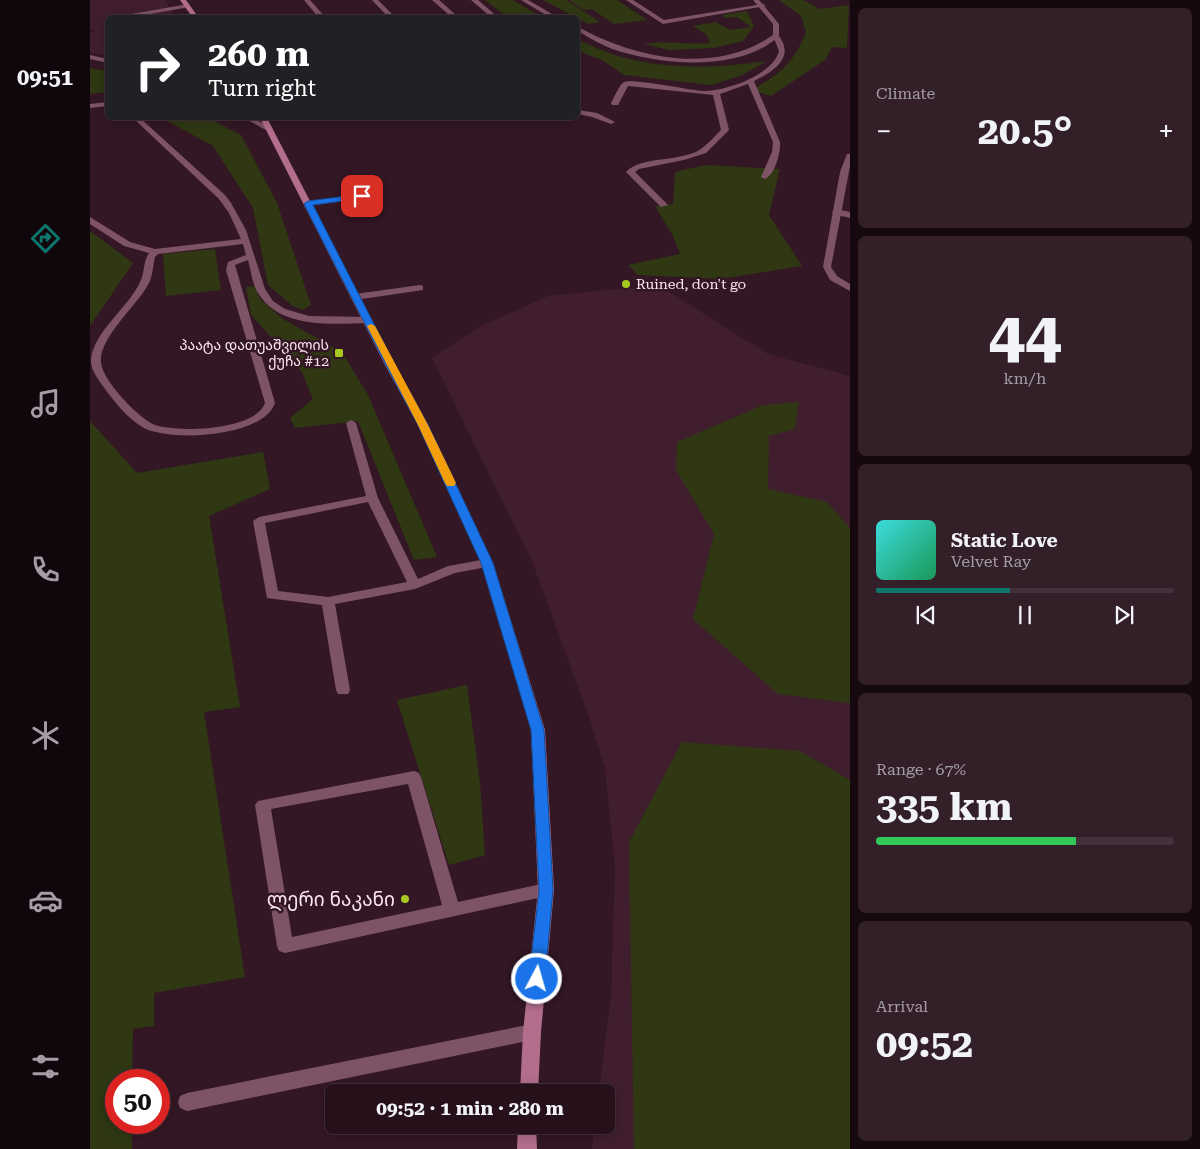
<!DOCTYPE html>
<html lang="en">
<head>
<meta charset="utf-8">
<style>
	:root { --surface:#26111b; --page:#321f28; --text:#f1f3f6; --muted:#a49da3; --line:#42313a; --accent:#0f766e }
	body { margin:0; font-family:"Roboto Serif","Noto Sans Georgian",serif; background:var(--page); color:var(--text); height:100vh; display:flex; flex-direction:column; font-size:19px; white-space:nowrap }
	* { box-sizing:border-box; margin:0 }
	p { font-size:16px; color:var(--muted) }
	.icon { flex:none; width:28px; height:28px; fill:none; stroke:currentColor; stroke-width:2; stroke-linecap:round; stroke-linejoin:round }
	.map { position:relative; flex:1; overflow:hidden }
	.details { display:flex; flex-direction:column; gap:8px; padding:8px; background:#15090f; width:350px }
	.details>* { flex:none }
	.banner { position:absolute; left:15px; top:15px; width:475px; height:105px; border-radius:8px; box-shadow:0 2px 12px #0003,0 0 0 1px var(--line); background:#202124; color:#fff; overflow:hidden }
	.speed { position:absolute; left:15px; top:1069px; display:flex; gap:10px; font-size:25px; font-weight:700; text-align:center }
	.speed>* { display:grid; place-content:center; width:65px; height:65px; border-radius:50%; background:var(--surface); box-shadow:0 2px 12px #0003,0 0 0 1px var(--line); line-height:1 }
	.speed .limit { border:8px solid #d22; background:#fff; color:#111 }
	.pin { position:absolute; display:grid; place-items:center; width:42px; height:42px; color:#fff; margin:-21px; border-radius:10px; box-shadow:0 2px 8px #0006 }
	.me { position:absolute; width:55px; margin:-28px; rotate:6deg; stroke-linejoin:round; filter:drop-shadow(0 0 4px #0008) }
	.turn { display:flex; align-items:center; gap:18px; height:105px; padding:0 20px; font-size:22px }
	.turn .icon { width:65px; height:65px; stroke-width:2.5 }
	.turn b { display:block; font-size:35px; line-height:42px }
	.big { font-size:38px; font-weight:700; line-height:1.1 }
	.details .card { flex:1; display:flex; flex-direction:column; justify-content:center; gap:8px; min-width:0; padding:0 18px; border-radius:8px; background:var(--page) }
	.details .dial { align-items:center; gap:0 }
	.dial b { font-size:65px; line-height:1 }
	.song { display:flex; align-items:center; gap:15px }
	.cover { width:60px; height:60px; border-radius:8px; background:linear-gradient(135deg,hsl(180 70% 55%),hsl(150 70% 35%)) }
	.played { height:5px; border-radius:2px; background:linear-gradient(90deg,var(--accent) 45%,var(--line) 45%) }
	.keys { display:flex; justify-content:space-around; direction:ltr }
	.heat { display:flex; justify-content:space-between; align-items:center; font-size:28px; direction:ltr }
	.charge { height:8px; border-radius:4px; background:linear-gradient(90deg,#34c759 67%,var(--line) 0) }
	.trip { position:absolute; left:235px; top:1084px; width:290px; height:50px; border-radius:8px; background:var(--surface); box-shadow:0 2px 12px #0003,0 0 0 1px var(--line); font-weight:700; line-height:50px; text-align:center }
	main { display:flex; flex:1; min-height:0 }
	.tabs { display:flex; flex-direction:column; width:90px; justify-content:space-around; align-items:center; background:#0f070b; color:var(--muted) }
	.tabs .icon { width:35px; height:35px }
	.tabs .selected { color:var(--accent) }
	.tabs b { font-size:22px; color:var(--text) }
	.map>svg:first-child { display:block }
	.built { fill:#401e2e }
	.green { fill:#2f3813 }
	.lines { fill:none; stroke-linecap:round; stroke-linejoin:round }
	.service { fill:#7e5366; fill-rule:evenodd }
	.minor { fill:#7e5366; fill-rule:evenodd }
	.tertiary { fill:#7e5366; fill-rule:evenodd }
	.secondary { fill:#b36e8d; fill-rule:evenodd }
	.route { fill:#1a73e8; stroke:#114b97 }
	.slow { fill:#f59e0b }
	.poi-dot { fill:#a7c81f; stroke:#331724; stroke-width:2 }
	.labels { text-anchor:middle; stroke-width:5; stroke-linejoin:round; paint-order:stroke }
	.far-poi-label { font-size:14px; fill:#fbe7ef; stroke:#331724; text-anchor:start }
	.near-poi-label { font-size:19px; fill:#fbe7ef; stroke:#331724; text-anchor:end }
</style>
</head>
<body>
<main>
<nav class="tabs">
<b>09:51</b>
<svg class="icon selected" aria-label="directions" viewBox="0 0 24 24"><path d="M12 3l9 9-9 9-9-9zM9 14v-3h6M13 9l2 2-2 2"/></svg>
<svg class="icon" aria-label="music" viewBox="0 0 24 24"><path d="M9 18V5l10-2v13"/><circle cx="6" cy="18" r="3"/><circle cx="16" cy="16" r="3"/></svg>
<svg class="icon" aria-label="phone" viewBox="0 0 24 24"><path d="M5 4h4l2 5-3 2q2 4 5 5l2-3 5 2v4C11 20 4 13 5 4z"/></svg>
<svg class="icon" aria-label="climate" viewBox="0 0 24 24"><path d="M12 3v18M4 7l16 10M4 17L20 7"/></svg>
<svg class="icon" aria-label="car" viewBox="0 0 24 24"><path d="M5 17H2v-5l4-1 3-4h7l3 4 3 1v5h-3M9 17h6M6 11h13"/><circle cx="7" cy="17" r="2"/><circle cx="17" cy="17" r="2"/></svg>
<svg class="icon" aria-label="filters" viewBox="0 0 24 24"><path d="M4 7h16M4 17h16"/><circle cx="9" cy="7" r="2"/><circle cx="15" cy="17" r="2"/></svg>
</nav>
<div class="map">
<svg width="760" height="1149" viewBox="0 0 760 1149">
	<rect width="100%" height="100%" fill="#331724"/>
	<!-- built -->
	<path class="built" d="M0 0H75L85 17 18 18 17 56 0 52V33L5 31 0 30Z
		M568 285 678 354 760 376V1149H502L505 1125H516V1092H509L521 997 525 868 515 769 501 723 442 561 342 358 389 327 458 296Z"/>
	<!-- green -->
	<path class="green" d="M395 0H423L451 17H417Z
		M453 0H476L510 22 498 24Z
		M479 0H527L557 20 524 24 502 9 493 10Z
		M689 0H713L730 9 759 5 757 48 742 47 735 60 681 96 662 90C691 73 703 64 716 32L711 16Z
		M657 11 664 26 653 41 624 48 579 50 554 44C576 40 598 45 620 43L617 35 603 26 626 22 640 30 661 27 647 17 635 18 632 15Z
		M488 39C546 71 612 70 677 61L650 76 621 85 534 75 512 60 488 51Z
		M0 68 17 71V92L0 94Z
		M72 118H118L151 135 187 203 221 305 213 310 203 306 178 285 163 208 123 146Z
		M615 165 690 169 679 215 712 266 630 279 548 275 538 265 590 254 583 236 565 206 583 204 585 172Z
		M0 231 43 263 0 326Z
		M125 249 131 290 76 296 73 254Z
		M164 286 171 300 193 319 252 352 278 395 347 557 324 560 268 421 205 428 200 418 223 399 212 372 161 315 156 287Z
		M709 402 705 429 679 436 678 489 737 502 760 528V703L688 694 603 619 624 534 586 470 587 442 673 405Z
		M0 421 47 473 173 452 180 489 119 516 150 707 114 712 155 977 64 993V1026L43 1029 42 1080H26V1122L42 1123V1149H0Z
		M377 685 390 783 395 855 359 865 307 700Z
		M592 742 710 751 760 780V1149H544L539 842Z"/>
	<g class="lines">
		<!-- service -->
		<path class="service" d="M214 0H220L236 18H229Z
			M282 0H288L306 18H299Z
			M342 0H349L366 15 359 18H342L358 14Z
			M381 0H388L409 18H402Z
			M536 0H543L574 20 673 4 676 6 573 24Z
			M98 4 100 7 37 18H19Z
			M686 34C690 36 691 39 693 43 701 62 678 74 664 81L690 142C691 152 685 175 675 179L671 177 682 152 683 142 658 84 630 94 639 130 616 153 594 160 549 169 545 172 578 205 571 207 536 172C552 155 590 163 611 149 618 144 625 136 631 130L623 95 538 86 528 105H522L521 103C524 98 529 85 534 82 542 78 600 90 613 91 636 91 683 75 689 51L683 36Z
			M18 102V106L0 108V104Z
			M488 110 507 113 525 122 521 124 502 117 488 114Z
			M43 118H50L135 195 141 203 156 230 175 289 183 301 195 309 219 316 278 317 283 320 278 323C241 324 190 329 168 293 162 284 161 270 158 260L145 265 185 403C174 437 80 443 52 427 38 418 25 403 15 389 9 380 0 370 1 359 4 331 39 307 50 282 55 273 53 261 59 253L34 246 0 224V217L40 242 65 249 151 239 139 213 129 199ZM153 244 156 255 138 262 136 270 175 403C166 430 89 433 65 425 49 419 13 381 11 363 8 338 48 305 59 283 63 275 63 265 65 257L68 254Z
			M288 192H291V196L218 206 214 204 218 202Z
			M746 209 760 212V218L743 214 742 212Z
			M330 285 333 286V290L265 300 260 297 265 294Z
			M261 420 266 423 288 498 328 579 358 566 397 559 403 563 397 567 365 573 325 589 245 604 260 690 258 694H248L246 690 232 605 177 598 163 521 169 517 276 496 256 423ZM278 502 317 582 238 597 188 591 175 523Z
			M324 771 329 773 331 777 368 902 456 883 462 885 464 890 462 895 195 953 189 951 187 946 165 805 168 801ZM318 784 352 905 202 937 181 809Z
			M442 1024 448 1026 451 1032 448 1038 442 1040 97 1111 90 1108 88 1102 90 1096 97 1093Z"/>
		<!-- minor -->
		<path class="minor" d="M0 55 18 59V63L0 59Z
			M154 118H162L183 128 176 130Z
			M757 154H760V166L741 267 747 276 760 284V291L740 280 733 267 750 172Z"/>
		<!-- tertiary -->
		<path class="tertiary" d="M431 0H438L469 18H461Z
			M663 0H669L689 24V36C650 73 569 65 522 49 510 44 499 38 488 31V27L490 28C547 59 626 75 683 35V24Z"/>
		<!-- secondary -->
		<path class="secondary" d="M90 0H96L109 18H103Z
			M170 118H177L306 367 338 425 403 563 455 730 464 890 451 1032 448 1092H430L433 1032 448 890 441 730 391 563 328 425 296 367Z
			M428 1125H446L447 1149H427Z"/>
	</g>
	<!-- route -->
	<path class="route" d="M272 194 275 195V198L223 205 306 367 338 425 403 563 454 730 463 890 455 979 453 984 447 986 442 984 439 979 449 890 441 730 391 563 328 425 297 367 214 204 218 201Z"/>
	<!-- slow -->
	<path class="slow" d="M281 324 285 326 338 425 366 483 364 486H357L355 483 328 425 277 326Z"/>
	<!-- markers -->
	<g class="poi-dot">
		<circle cx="536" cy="284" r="5"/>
		<rect x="244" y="348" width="10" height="10" rx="2.5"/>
		<circle cx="315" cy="899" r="5"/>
	</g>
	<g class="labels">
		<!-- far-poi labels -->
		<g class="far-poi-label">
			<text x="546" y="289">Ruined, don't go</text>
			<text x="239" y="350" text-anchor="end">პაატა დათუაშვილის<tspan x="239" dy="16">ქუჩა #12</tspan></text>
		</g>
		<!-- near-poi labels -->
		<g class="near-poi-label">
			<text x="305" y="906">ლერი ნაკანი</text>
		</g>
	</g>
</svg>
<div class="speed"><div class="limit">50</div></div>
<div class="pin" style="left:272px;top:196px;background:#d93025"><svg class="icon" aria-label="arrive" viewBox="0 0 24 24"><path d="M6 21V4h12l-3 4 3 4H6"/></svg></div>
<svg class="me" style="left:447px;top:979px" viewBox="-20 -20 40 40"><circle r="17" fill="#1a73e8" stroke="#fff" stroke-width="3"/><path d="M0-11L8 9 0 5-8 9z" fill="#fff"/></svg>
<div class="trip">09:52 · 1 min · 280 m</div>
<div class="banner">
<div class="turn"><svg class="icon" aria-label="right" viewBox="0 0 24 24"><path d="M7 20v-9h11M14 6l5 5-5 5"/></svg><div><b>260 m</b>Turn right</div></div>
</div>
</div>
<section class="details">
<div class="card"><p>Climate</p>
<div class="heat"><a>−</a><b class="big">20.5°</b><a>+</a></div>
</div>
<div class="card dial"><b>44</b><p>km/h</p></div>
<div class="card">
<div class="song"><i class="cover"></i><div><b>Static Love</b><p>Velvet Ray</p></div></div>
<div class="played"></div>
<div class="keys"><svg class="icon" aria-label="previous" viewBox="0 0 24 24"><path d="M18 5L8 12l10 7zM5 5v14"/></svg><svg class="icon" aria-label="pause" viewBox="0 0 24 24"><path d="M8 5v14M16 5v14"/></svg><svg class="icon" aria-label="next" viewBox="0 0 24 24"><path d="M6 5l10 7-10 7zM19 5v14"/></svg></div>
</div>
<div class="card"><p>Range · 67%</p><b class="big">335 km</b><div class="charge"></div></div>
<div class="card"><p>Arrival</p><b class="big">09:52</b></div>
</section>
</main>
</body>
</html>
